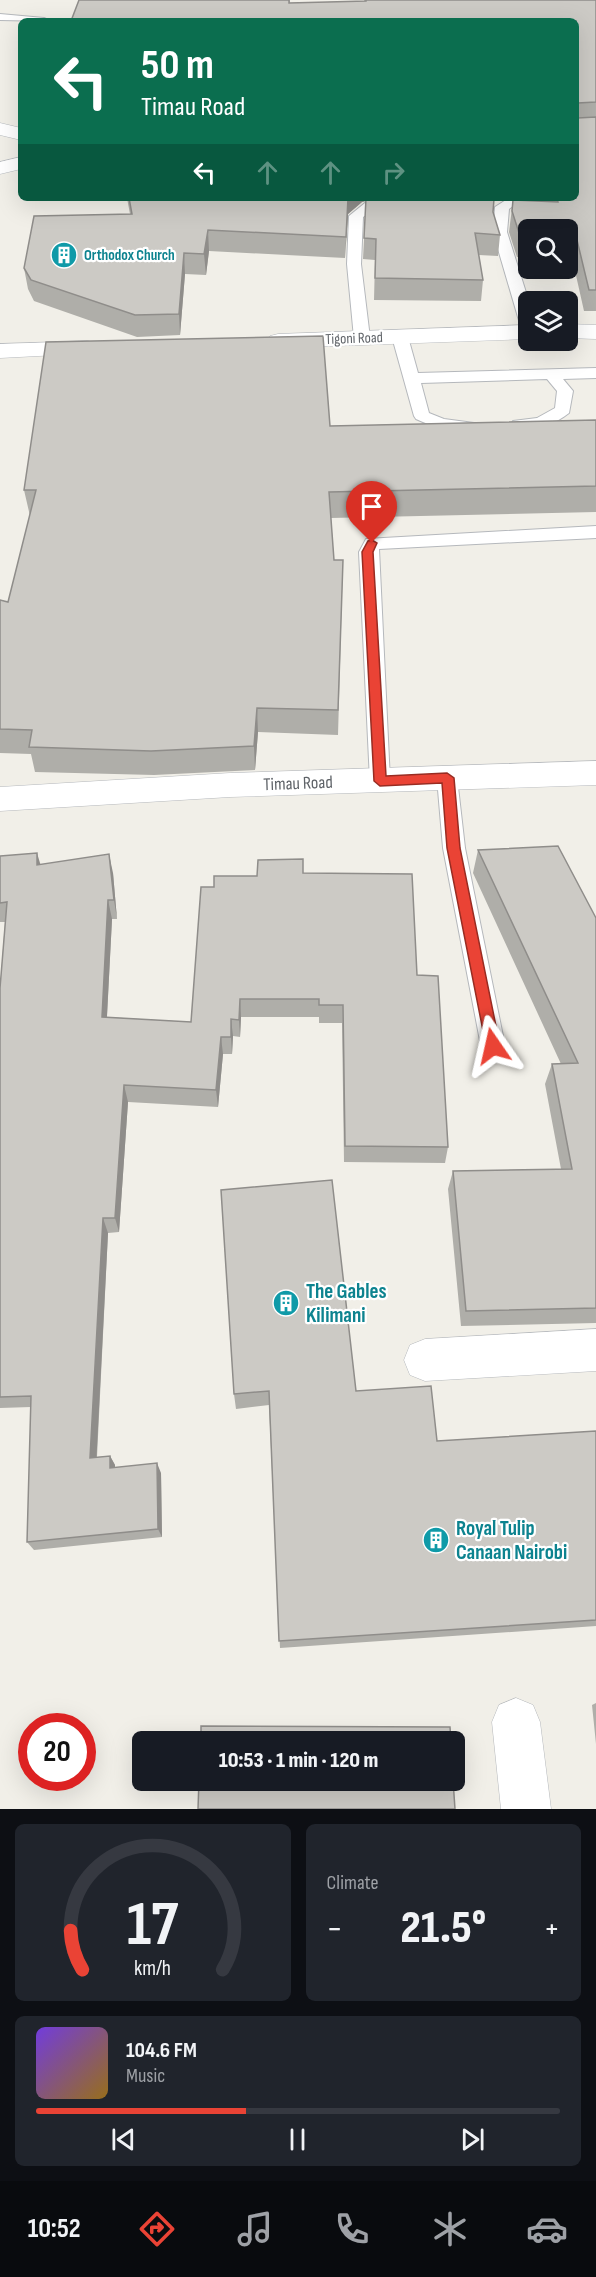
<!DOCTYPE html>
<html lang="en">
<head>
<meta charset="utf-8">
<style>
	:root { --surface:#171b24; --page:#20242c; --text:#f1f3f6; --muted:#9ea1a6; --line:#363941; --accent:#ea4335 }
	body { margin:0; font-family:"Sofia Sans Condensed",sans-serif; background:var(--page); color:var(--text); height:100vh; display:flex; flex-direction:column; font-size:22px; white-space:nowrap }
	* { box-sizing:border-box; margin:0 }
	p { font-size:20px; color:var(--muted) }
	.icon { flex:none; width:33px; height:33px; fill:none; stroke:currentColor; stroke-width:2; stroke-linecap:round; stroke-linejoin:round }
	.map { position:relative; height:1809px; overflow:hidden }
	.side { display:flex; flex-direction:column; gap:15px; padding:15px; background:#0d0f14; flex:1 }
	.side>* { flex:none }
	.banner { position:absolute; left:18px; top:18px; width:561px; height:183px; border-radius:9px; box-shadow:0 6px 24px #0002; background:#0b6e4f; color:#fff; overflow:hidden }
	.tools { position:absolute; left:518px; top:219px; display:grid; gap:12px }
	.tools a { display:grid; place-items:center; width:60px; height:60px; border-radius:9px; background:var(--surface); box-shadow:0 6px 24px #0002; font-size:30px }
	.speed { position:absolute; left:18px; top:1713px; display:flex; gap:12px; font-size:30px; font-weight:700; text-align:center }
	.speed>* { display:grid; place-content:center; width:78px; height:78px; border-radius:50%; background:var(--surface); box-shadow:0 6px 24px #0002; line-height:1 }
	.speed .limit { border:9px solid #d22; background:#fff; color:#111 }
	.pin { position:absolute; display:grid; place-items:center; width:51px; height:51px; color:#fff; margin:-62px -26px; border-radius:50% 50% 50% 0; rotate:-45deg; box-shadow:0 0 6px #0007 }
	.pin .icon { rotate:45deg }
	.me { position:absolute; width:66px; margin:-33px; rotate:349deg; stroke-linejoin:round; filter:drop-shadow(0 0 4px #0008) }
	.turn { display:flex; align-items:center; gap:21px; height:126px; padding:0 24px; font-size:27px }
	.turn .icon { width:78px; height:78px; stroke-width:2.5 }
	.turn b { display:block; font-size:42px; line-height:51px }
	.lanes { display:flex; align-items:center; height:57px; padding:0 24px; background:#0003; justify-content:center; gap:30px; direction:ltr }
	.lanes .off { opacity:.35 }
	.big { font-size:45px; font-weight:800; line-height:1.1 }
	.side .tile { flex:1; display:flex; flex-direction:column; justify-content:center; gap:9px; min-width:0; padding:0 21px; border-radius:9px; background:var(--page) }
	.side .dial { align-items:center; gap:0 }
	.dial svg { height:156px; overflow:visible; fill:none; stroke:var(--line); stroke-width:7; stroke-linecap:round; text-anchor:middle }
	.dial text { fill:var(--text); stroke:none }
	.song { display:flex; align-items:center; gap:18px }
	.cover { width:72px; height:72px; border-radius:9px; background:linear-gradient(135deg,hsl(260 70% 55%),hsl(40 70% 35%)) }
	.played { height:6px; border-radius:3px; background:linear-gradient(90deg,var(--accent) 40%,var(--line) 40%) }
	.keys { display:flex; justify-content:space-around; direction:ltr }
	.heat { display:flex; justify-content:space-between; align-items:center; font-size:33px; direction:ltr }
	.side .tiles { flex:1; display:grid; gap:15px; grid-template-columns:1fr 1fr }
	.tile:last-child { grid-column:span 2 }
	.trip { position:absolute; left:132px; top:1731px; width:333px; height:60px; border-radius:9px; background:var(--surface); box-shadow:0 6px 24px #0002; font-weight:800; line-height:60px; text-align:center }
	.dock { display:flex; height:96px; justify-content:space-around; align-items:center; background:#090b0e; color:var(--muted) }
	.dock .icon { width:42px; height:42px }
	.dock .on { color:var(--accent) }
	.dock b { font-size:27px; color:var(--text) }
	.map>svg:first-child { display:block }
	.lines { fill:none; stroke-linecap:round; stroke-linejoin:round }
	.lane-casing { stroke:#b5b8bc; stroke-width:2 }
	.street-casing { stroke:#b5b8bc; stroke-width:1 }
	.secondary-casing { stroke:#b6babf; stroke-width:1 }
	.lane { fill:#fff; fill-rule:evenodd }
	.street { fill:#fff; fill-rule:evenodd }
	.secondary { fill:#fff; fill-rule:evenodd }
	.wall { fill:#afaea9 }
	.shaded-wall { fill:#8f8d8a }
	.building { fill:#cccac5; stroke:#8f8d8a; stroke-width:1.5 }
	.route { fill:#ea4335; stroke:#982c22; stroke-width:1.5 }
	.labels { text-anchor:middle; stroke-width:4.5; stroke-linejoin:round; paint-order:stroke }
	.far-culture-label { font-size:15px; font-weight:bold; fill:#0d838f; stroke:#fff; text-anchor:start }
	.far-street-label { font-size:15px; fill:#5f6368; stroke:#fff }
	.street-label { font-size:18px; fill:#5f6368; stroke:#fff }
	.near-culture-label { font-size:21px; font-weight:bold; fill:#0d838f; stroke:#fff; text-anchor:start }
</style>
</head>
<body>
<div class="map">
<svg width="596" height="1809" viewBox="0 0 596 1809">
	<rect width="100%" height="100%" fill="#f1efe8"/>
	<g class="lines">
		<defs>
			<path id="lane" d="M0 14 44 18 50 21 0 20Z
				M381 198 402 200 400 203 379 207 363 217 361 264 370 338 362 343 354 338 347 264 349 216 365 203Z
				M509 198 544 200 551 204 544 208 513 206 509 209 507 232 529 302 528 329 520 324 493 232 495 207Z
				M400 332 408 337 418 373 596 368V378L563 379 573 391 569 413C554 425 532 433 513 429L511 425 513 421 537 418 555 408 557 391 547 379 421 383 429 413 444 419 474 423 476 427C466 440 429 425 416 419L414 416 392 337Z
				M596 526V538L379 549 390 781 387 787 380 789 373 787 370 781 359 552 366 539Z
				M447 770 454 772 457 778 465 848 505 1046 502 1054 493 1057 484 1054 481 1046 443 848 437 778 440 772Z"/>
			<path id="street" d="M567 324 596 325V339L567 338Z
				M528 325V339L278 348 270 346 267 341 270 336 278 334Z
				M88 341 96 343 99 348 96 353 0 358V344Z
				M596 761V785L230 797 0 811V787L230 773Z
				M596 1329V1371L425 1381 410 1375 404 1360 410 1345 425 1339Z
				M516 1698 533 1705 540 1722 551 1809H501L492 1722 499 1705Z"/>
			<path id="secondary" d="M0 123 21 128V140L0 135Z
				M21 157V169L0 174V162Z"/>
		</defs>
		<!-- lane casing -->
		<use href="#lane" class="lane-casing"/>
		<!-- street casing -->
		<use href="#street" class="street-casing"/>
		<!-- secondary casing -->
		<use href="#secondary" class="secondary-casing"/>
		<!-- lane -->
		<use href="#lane" class="lane"/>
		<!-- street -->
		<use href="#street" class="street"/>
		<!-- secondary -->
		<use href="#secondary" class="secondary"/>
	</g>
	<!-- wall -->
	<path class="wall" d="M290 0V3L364 1V0H596V311H584L573 262 567 261V230H528V258L517 257 509 232 513 200 553 202V200L550 198H576V21H71Z
		M127 198H479L493 212 500 235 498 256 479 255 483 280 481 301 374 300 375 260 363 259 366 201 362 202 348 214 345 258 209 251 206 275 185 274 180 335 137 337 34 301 28 289 24 268 130 214Z
		M596 420V512L331 518 334 560H343L338 735 258 732 255 770 154 775 35 772 31 754 0 753V600L8 602 30 516 24 490 330 426Z
		M478 850 596 918V1323L461 1326 448 1189 453 1171 561 1169 545 1084 552 1064H561L473 873Z
		M0 856 40 864 113 873 117 919H112L107 1017 191 1022 214 887 257 876 303 873 417 975 448 1147 445 1163 344 1162 342 1023H319V1017H241L240 1037 233 1036 232 1054H223L218 1107 128 1102 119 1232 108 1233 97 1457 110 1456 115 1465V1468L161 1473 162 1537 34 1550 27 1542 31 1407 0 1408V988L5 922H0Z
		M221 1190 356 1391 437 1441 596 1431V1626L280 1648 269 1405 236 1409 234 1394Z
		M596 1703V1744L592 1705Z"/>
	<!-- shaded-wall -->
	<path class="shaded-wall" d="M348 198H375L362 202 348 214 345 258Z
		M208 230 209 251 206 275 204 254Z
		M184 253 185 274 180 335 179 314Z
		M257 708 258 732 255 770 254 746Z
		M37 853 43 873 37 865Z
		M109 854 113 873 117 919 114 900Z
		M108 900 112 919 106 1034 102 1017Z
		M240 999 241 1017 240 1037 239 1020Z
		M231 1019 233 1036 232 1054 231 1037Z
		M221 1037 223 1054 218 1107 216 1090Z
		M124 1085 128 1102 119 1232 115 1218Z
		M103 1218 108 1233 96 1467 90 1458Z
		M110 1456 115 1465V1477L110 1468Z
		M157 1463 161 1473 162 1537 158 1529Z"/>
	<!-- building -->
	<path class="building" d="M79 0H289V3L366 1V0H596V102L578 103V118L596 117V290H589L577 240H567V230H528V237L520 236 512 211 513 200 558 202 557 198H576V21H71Z
		M129 198H348L346 237 208 230 204 254 184 253 179 314 135 315 31 280 24 268 34 216 132 214Z
		M366 198H479L494 199 493 212 500 235 475 233 483 280 375 278 376 239 364 238Z
		M323 336 330 426 596 420V486L329 492 334 560H343L338 710 257 708 254 746 151 751 29 747 32 730 0 729V600L8 602 36 490H24L46 342Z
		M558 846 596 918V1308L466 1311 453 1171 572 1169 552 1064 578 1063 478 850Z
		M37 853V865L109 854 114 900H108L102 1017 191 1022 201 887H214V876H257L258 860 303 859V873L412 874 417 975 438 976 448 1147 345 1146 343 1005H319V999H240L239 1020 231 1019V1037H221L216 1090 124 1085 115 1218H103L90 1458 110 1456V1468L157 1463 158 1529 27 1542 31 1396 0 1397V988L7 902 0 903V856Z
		M332 1180 356 1391 431 1386 437 1441 596 1431V1620L279 1641 269 1391 234 1394 221 1190Z
		M201 1726 450 1727 451 1742H201Z
		M199 1780H453L455 1809H198Z"/>
	<!-- route -->
	<path class="route" d="M372 540 377 543 373 552 386 776 447 773 454 778 460 848 500 1046 493 1053 486 1046 447 848 442 783 380 786 374 781 362 552 368 541Z"/>
	<!-- icons -->
	<defs>
		<symbol id="building-disc" viewBox="-11 -11 22 22"><circle r="9.5" fill="#0f9aa8" stroke="#fff"/><path d="M-4-6H4V6H1V3H-1V6H-4ZM-2.5-4.3h1.7v1.8h-1.7ZM.8-4.3h1.7v1.8H.8ZM-2.5-1h1.7V.8h-1.7ZM.8-1h1.7V.8H.8Z" fill="#fff"/></symbol>
	</defs>
	<g fill-rule="evenodd">
		<use href="#building-disc" x="49" y="240" width="30" height="30"/>
		<use href="#building-disc" x="271" y="1288" width="30" height="30"/>
		<use href="#building-disc" x="421" y="1525" width="30" height="30"/>
	</g>
	<g class="labels">
		<!-- far-culture labels -->
		<g class="far-culture-label">
			<text x="84" y="260">Orthodox Church</text>
		</g>
		<!-- far-street labels -->
		<g class="far-street-label">
			<text transform="translate(354 338) rotate(-2)" y="5">Tigoni Road</text>
		</g>
		<!-- street labels -->
		<g class="street-label">
			<text transform="translate(298 783) rotate(-2)" y="6">Timau Road</text>
		</g>
		<!-- near-culture labels -->
		<g class="near-culture-label">
			<text x="306" y="1298">The Gables<tspan x="306" dy="24">Kilimani</tspan></text>
			<text x="456" y="1535">Royal Tulip<tspan x="456" dy="24">Canaan Nairobi</tspan></text>
		</g>
	</g>
</svg>
<div class="tools">
<a><svg class="icon" aria-label="search" viewBox="0 0 24 24"><circle cx="10" cy="10" r="6"/><path d="M15 15l6 6"/></svg></a>
<a><svg class="icon" aria-label="layers" viewBox="0 0 24 24"><path d="M12 4l9 5-9 5-9-5zM3 14l9 5 9-5"/></svg></a>
</div>
<div class="speed"><div class="limit">20</div></div>
<div class="pin" style="left:372px;top:543px;background:#d93025"><svg class="icon" aria-label="arrive" viewBox="0 0 24 24"><path d="M6 21V4h12l-3 4 3 4H6"/></svg></div>
<svg class="me" style="left:493px;top:1046px" viewBox="-20 -20 40 40"><path d="M0-17L14 15 0 8-14 15z" fill="#ea4335" stroke="#fff" stroke-width="4"/></svg>
<div class="trip">10:53 · 1 min · 120 m</div>
<div class="banner">
<div class="turn"><svg class="icon" aria-label="left" viewBox="0 0 24 24"><path d="M17 20v-9H6M10 6l-5 5 5 5"/></svg><div><b>50 m</b>Timau Road</div></div>
<div class="lanes"><svg class="icon" aria-label="left" viewBox="0 0 24 24"><path d="M17 20v-9H6M10 6l-5 5 5 5"/></svg><svg class="icon off" aria-label="ahead" viewBox="0 0 24 24"><path d="M12 20V5M6 11l6-6 6 6"/></svg><svg class="icon off" aria-label="ahead" viewBox="0 0 24 24"><path d="M12 20V5M6 11l6-6 6 6"/></svg><svg class="icon off" aria-label="right" viewBox="0 0 24 24"><path d="M7 20v-9h11M14 6l5 5-5 5"/></svg></div>
</div>
</div>
<section class="side">
<div class="tiles">
<div class="tile dial"><svg viewBox="0 0 100 80">
<path d="M14 69A42 42 0 1 1 86 69"/>
<path d="M14 69A42 42 0 0 1 8 49" stroke="#ea4335"/>
<text x="50" y="56" font-size="32" font-weight="700">17</text>
<text x="50" y="72" font-size="11">km/h</text>
</svg></div>
<div class="tile"><p>Climate</p>
<div class="heat"><a>−</a><b class="big">21.5°</b><a>+</a></div>
</div>
<div class="tile">
<div class="song"><i class="cover"></i><div><b>104.6 FM</b><p>Music</p></div></div>
<div class="played"></div>
<div class="keys"><svg class="icon" aria-label="previous" viewBox="0 0 24 24"><path d="M18 5L8 12l10 7zM5 5v14"/></svg><svg class="icon" aria-label="pause" viewBox="0 0 24 24"><path d="M8 5v14M16 5v14"/></svg><svg class="icon" aria-label="next" viewBox="0 0 24 24"><path d="M6 5l10 7-10 7zM19 5v14"/></svg></div>
</div>
</div>
</section>
<nav class="dock">
<b>10:52</b>
<svg class="icon on" aria-label="directions" viewBox="0 0 24 24"><path d="M12 3l9 9-9 9-9-9zM9 14v-3h6M13 9l2 2-2 2"/></svg>
<svg class="icon" aria-label="music" viewBox="0 0 24 24"><path d="M9 18V5l10-2v13"/><circle cx="6" cy="18" r="3"/><circle cx="16" cy="16" r="3"/></svg>
<svg class="icon" aria-label="phone" viewBox="0 0 24 24"><path d="M5 4h4l2 5-3 2q2 4 5 5l2-3 5 2v4C11 20 4 13 5 4z"/></svg>
<svg class="icon" aria-label="climate" viewBox="0 0 24 24"><path d="M12 3v18M4 7l16 10M4 17L20 7"/></svg>
<svg class="icon" aria-label="car" viewBox="0 0 24 24"><path d="M5 17H2v-5l4-1 3-4h7l3 4 3 1v5h-3M9 17h6M6 11h13"/><circle cx="7" cy="17" r="2"/><circle cx="17" cy="17" r="2"/></svg>
</nav>
</body>
</html>
